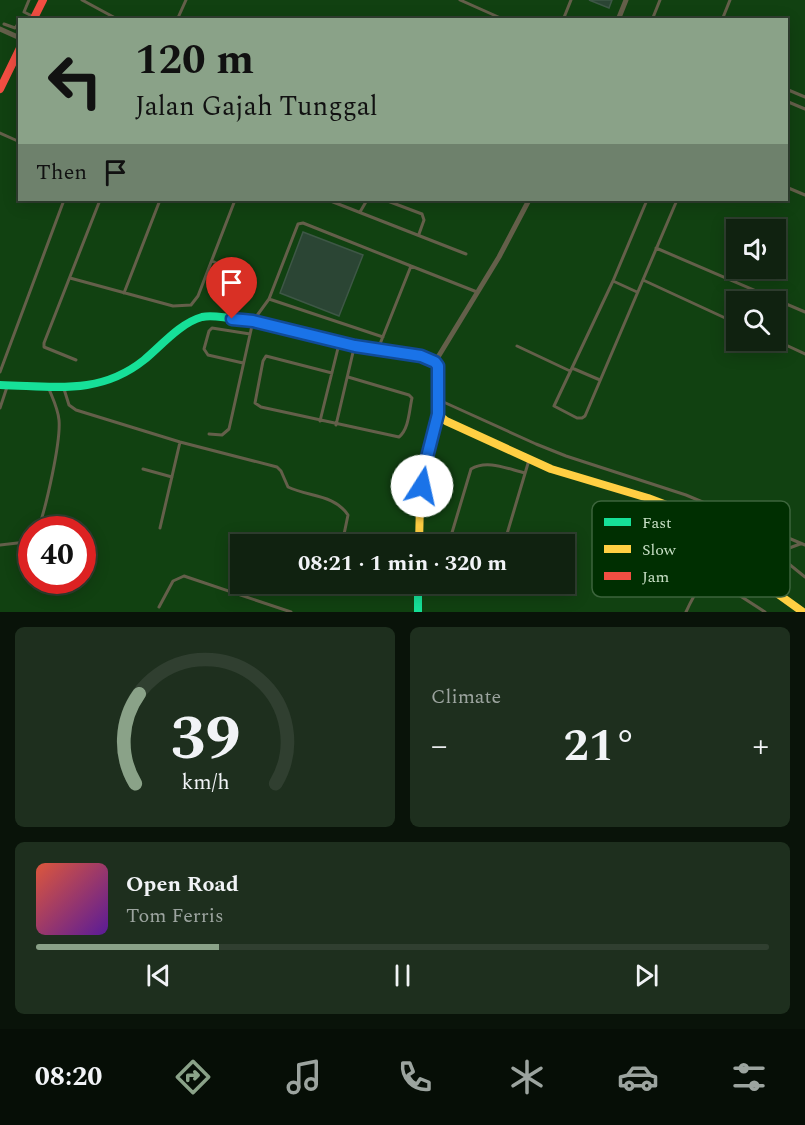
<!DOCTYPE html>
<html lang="en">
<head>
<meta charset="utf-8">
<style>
	:root { --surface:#102210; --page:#1e2f1e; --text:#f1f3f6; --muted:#9ca49f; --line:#303f30; --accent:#8aa288 }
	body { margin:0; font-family:Spectral,serif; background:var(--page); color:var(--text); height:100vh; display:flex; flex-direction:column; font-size:22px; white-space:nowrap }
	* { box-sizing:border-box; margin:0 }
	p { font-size:20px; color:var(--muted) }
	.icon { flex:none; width:33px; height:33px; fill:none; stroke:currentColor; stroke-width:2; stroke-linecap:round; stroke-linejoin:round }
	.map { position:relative; height:612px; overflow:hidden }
	.sheet { display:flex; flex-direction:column; gap:15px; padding:15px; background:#091309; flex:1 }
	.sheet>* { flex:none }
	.top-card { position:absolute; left:18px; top:18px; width:770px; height:183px; border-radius:0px; box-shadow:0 3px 15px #0003,0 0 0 2px var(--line); background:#8aa288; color:#111; overflow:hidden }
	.controls { position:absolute; left:726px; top:219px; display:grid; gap:12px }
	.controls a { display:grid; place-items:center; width:60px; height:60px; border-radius:0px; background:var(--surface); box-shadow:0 3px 15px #0003,0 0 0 2px var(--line); font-size:30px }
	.speed { position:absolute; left:18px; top:516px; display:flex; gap:12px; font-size:30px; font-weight:700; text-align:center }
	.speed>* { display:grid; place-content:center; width:78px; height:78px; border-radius:50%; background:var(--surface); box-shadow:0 3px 15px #0003,0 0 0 2px var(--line); line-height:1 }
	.speed .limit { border:9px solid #d22; background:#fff; color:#111 }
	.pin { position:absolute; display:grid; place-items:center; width:51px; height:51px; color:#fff; margin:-62px -26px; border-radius:50% 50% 50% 0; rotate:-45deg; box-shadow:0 0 6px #0007 }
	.pin .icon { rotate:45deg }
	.me { position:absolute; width:66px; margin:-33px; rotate:10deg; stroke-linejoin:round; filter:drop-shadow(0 0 4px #0008) }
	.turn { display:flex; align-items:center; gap:21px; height:126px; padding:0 18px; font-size:27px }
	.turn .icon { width:78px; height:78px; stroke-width:2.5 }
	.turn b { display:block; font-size:42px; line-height:51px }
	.then { display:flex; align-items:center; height:57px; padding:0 18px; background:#0003; gap:12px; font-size:22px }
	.big { font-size:45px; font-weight:700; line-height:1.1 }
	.sheet .tile { flex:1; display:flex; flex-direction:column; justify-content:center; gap:9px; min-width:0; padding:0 21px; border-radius:9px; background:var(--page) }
	.sheet .dial { align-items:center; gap:0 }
	.dial svg { height:156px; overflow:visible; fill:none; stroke:var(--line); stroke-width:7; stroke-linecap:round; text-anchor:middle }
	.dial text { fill:var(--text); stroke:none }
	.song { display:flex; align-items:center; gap:18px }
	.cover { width:72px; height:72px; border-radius:9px; background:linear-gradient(135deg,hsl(10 70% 55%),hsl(270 70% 35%)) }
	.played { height:6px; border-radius:3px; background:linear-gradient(90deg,var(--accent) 25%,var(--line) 25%) }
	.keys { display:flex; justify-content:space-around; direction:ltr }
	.heat { display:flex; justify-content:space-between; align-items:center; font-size:33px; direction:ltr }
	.sheet .tiles { flex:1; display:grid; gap:15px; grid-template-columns:1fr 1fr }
	.tile:last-child { grid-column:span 2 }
	.trip { position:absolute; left:230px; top:534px; width:345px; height:60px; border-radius:0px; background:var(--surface); box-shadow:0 3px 15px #0003,0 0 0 2px var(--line); font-weight:700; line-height:60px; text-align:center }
	.dock { display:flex; height:96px; justify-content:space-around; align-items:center; background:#060e06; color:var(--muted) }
	.dock .icon { width:42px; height:42px }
	.dock .current { color:var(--accent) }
	.dock b { font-size:27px; color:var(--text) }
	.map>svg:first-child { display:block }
	.built { fill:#114111; fill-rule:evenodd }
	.building { fill:#2b4534; stroke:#3e5746; stroke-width:1.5 }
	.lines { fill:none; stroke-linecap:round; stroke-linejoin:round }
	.lane { stroke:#645f4a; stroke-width:3 }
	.street { stroke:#645f4a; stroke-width:5 }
	.fast { stroke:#16e098; stroke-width:8 }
	.slow { stroke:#ffcf43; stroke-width:8 }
	.jam { stroke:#f24e42; stroke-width:8 }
	.route-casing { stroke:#114b97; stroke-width:15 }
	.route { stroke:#1a73e8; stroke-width:10 }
	.key { fill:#002f01; stroke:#3c643c; stroke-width:1.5 }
	.key-label { font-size:16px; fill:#c8e0c6 }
</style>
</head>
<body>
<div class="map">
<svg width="805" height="612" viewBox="0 0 805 612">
	<rect width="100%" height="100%" fill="#162e16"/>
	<!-- built -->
	<path class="built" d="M0 0H805V612H0ZM20 20H786V200H20ZM736 230H776V268H736ZM736 302H776V340H736ZM32 530H82V580H32ZM240 544H564V584H240Z"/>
	<!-- building -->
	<path class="building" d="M589 0H612L609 8Z
		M303 232 363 255 339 316 280 293Z"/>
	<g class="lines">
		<!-- lane -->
		<path class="lane" d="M29 0 24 12 34 17
			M82 0 119 20
			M460 0 505 20
			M177 20 186 0
			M563 20 571 0
			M652 20 660 0
			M722 20 730 0
			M4 24 15 28 20 21
			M786 89 805 97
			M786 101 805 109
			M0 133 20 142
			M786 187 805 195
			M328 200 466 254
			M385 200 422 214 424 220 419 234
			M647 200 613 281 554 406 577 418H582L585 416 677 200
			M360 212 367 200
			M656 248 805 312
			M212 261 234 271 241 280 232 319
			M70 278 173 306 191 305 198 296 235 200
			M643 280 736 323
			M613 281 637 292
			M124 293 160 200
			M269 299 383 337
			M775 340 805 354
			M517 346 570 371
			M378 349 411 266 477 292
			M76 360 44 347V343L100 200
			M243 363 208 355 204 349 209 331 212 328 250 334
			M572 368 600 380
			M0 372 64 200
			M332 373 266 356 263 361 255 403 261 407 399 437C409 429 409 411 412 398L409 395 348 377
			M64 389 69 405 76 410 180 442 277 467 281 471 288 487C309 497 334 494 348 515L342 544
			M439 400 536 444 566 456 686 495 805 545
			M0 408 7 387
			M320 421 339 344
			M336 425 354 348
			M209 434 222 435 229 429 253 321 269 299 298 224 303 223 411 266
			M143 469 172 477
			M725 512 805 577
			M160 528 180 442
			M38 530C46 507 61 442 59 420 58 409 53 399 49 389
			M451 536 471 469C487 459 508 469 525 473
			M504 544 529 460
			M0 545 26 542 32 539
			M737 551 714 579 765 612
			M776 553 800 544
			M617 556 648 500
			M332 593 334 584
			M159 607 173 581 184 576 291 612
			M686 612C693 597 698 585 714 579"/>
		<!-- street -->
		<path class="street" d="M618 20 626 0
			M0 29 20 38
			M435 362 499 257 529 200"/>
		<!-- fast -->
		<path class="fast" d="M0 385C53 386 99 396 144 360 161 346 180 323 202 317 211 315 220 317 229 318 276 324 321 339 367 348
			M418 584V612"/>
		<!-- slow -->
		<path class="slow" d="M367 348C390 352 420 350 438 366V414L424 469 420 503 419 544
			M438 414 446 421 551 469 648 498 709 521 727 535 764 584 803 612"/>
		<!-- jam -->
		<path class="jam" d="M33 20 43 0
			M0 89 20 48"/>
	</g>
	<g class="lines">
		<defs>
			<path id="route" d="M232 319 253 321 355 346 421 356 435 362 438 366V414L424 469 422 486"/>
		</defs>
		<!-- route casing -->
		<use href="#route" class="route-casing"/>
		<!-- route -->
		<use href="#route" class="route"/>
	</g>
	<!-- legend -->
	<rect x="592" y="501" width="198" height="96" rx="9" class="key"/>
	<rect x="604" y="518" width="27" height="8" fill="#16e098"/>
	<rect x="604" y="545" width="27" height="8" fill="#ffcf43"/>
	<rect x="604" y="572" width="27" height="8" fill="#f24e42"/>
	<g class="key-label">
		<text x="642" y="528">Fast</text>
		<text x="642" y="555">Slow</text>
		<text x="642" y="582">Jam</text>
	</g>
</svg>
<div class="controls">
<a><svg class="icon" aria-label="sound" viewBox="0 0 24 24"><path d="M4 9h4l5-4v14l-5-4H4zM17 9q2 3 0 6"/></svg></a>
<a><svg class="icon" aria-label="search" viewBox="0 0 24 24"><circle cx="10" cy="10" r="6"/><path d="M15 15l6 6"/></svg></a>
</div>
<div class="speed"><div class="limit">40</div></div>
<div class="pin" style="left:232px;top:319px;background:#d93025"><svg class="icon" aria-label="arrive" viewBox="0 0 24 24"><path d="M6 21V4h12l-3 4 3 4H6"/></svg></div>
<svg class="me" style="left:422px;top:486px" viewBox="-20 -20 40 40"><circle r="19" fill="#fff"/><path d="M0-13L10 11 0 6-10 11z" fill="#1a73e8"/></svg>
<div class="trip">08:21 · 1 min · 320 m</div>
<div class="top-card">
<div class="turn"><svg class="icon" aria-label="left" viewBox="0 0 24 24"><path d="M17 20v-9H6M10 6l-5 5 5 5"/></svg><div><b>120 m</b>Jalan Gajah Tunggal</div></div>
<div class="then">Then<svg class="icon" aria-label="arrive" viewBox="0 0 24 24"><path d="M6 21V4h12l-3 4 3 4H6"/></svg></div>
</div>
</div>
<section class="sheet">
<div class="tiles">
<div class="tile dial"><svg viewBox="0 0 100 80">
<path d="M14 69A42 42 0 1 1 86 69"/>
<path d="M14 69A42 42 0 0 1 16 23" stroke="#8aa288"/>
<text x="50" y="56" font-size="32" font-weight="700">39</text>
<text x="50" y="72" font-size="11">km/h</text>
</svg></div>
<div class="tile"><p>Climate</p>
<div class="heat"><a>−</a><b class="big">21°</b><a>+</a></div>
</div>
<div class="tile">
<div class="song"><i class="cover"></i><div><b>Open Road</b><p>Tom Ferris</p></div></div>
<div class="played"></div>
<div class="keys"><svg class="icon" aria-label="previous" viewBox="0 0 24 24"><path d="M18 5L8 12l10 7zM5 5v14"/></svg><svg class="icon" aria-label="pause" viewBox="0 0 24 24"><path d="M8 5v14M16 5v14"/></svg><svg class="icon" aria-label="next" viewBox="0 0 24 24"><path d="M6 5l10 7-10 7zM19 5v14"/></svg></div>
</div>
</div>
</section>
<nav class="dock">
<b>08:20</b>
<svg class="icon current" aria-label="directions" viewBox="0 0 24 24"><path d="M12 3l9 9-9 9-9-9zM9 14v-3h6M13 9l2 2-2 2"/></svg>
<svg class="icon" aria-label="music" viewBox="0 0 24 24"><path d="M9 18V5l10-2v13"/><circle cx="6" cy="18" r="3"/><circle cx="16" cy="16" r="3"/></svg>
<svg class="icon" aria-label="phone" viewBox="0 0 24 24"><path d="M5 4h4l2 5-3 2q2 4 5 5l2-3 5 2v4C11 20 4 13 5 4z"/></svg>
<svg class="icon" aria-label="climate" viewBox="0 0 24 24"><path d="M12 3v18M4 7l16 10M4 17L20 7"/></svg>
<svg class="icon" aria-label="car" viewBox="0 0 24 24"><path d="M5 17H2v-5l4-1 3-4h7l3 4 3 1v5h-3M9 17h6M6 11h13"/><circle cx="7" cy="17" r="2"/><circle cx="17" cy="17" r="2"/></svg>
<svg class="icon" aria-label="filters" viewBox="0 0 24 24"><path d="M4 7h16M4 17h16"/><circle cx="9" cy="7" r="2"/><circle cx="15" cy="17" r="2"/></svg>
</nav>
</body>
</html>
